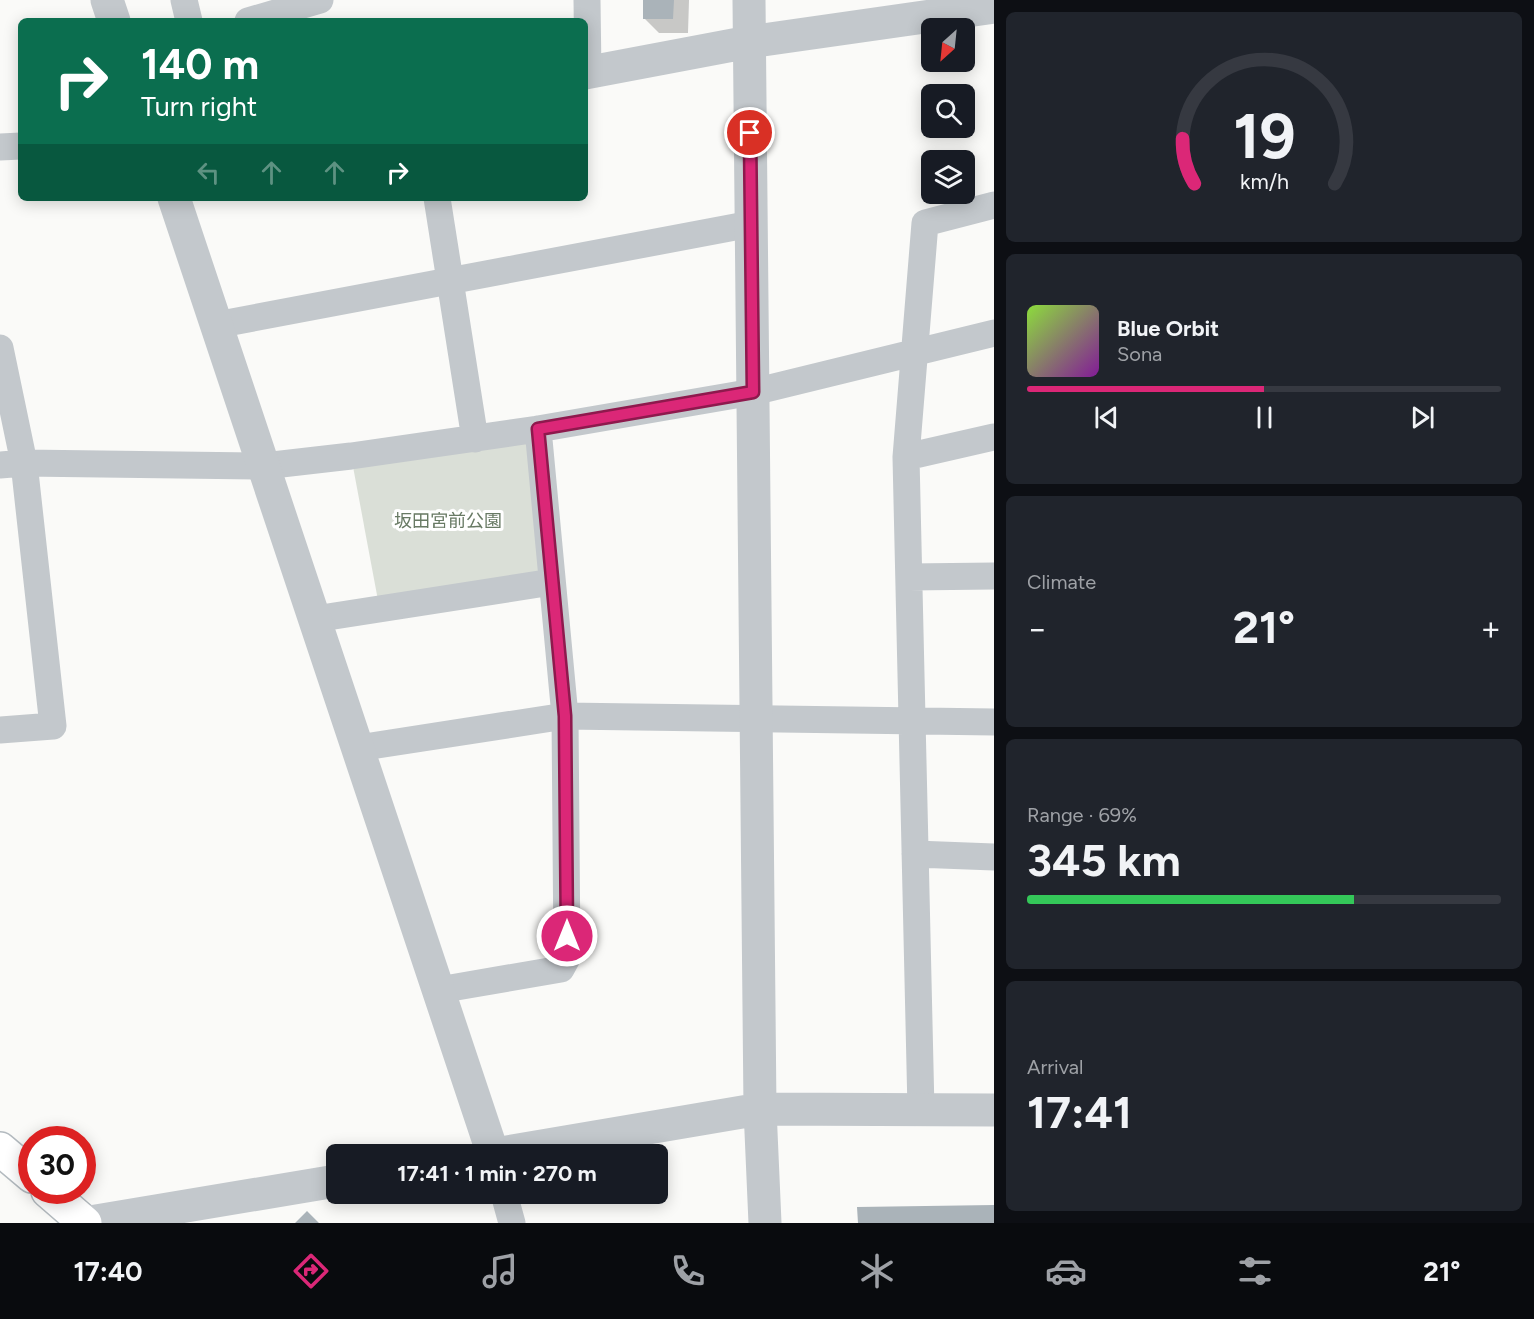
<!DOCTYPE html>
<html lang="en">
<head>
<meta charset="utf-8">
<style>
	:root { --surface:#171b24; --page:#20242c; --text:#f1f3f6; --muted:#9ea1a6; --line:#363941; --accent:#db2777 }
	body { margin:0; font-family:Figtree,"Noto Sans JP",sans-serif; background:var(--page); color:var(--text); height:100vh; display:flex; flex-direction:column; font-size:22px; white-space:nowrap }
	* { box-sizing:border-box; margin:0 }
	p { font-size:20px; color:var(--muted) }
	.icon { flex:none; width:33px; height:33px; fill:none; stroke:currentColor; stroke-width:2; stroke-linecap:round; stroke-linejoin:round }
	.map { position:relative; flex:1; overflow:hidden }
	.details { display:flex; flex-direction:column; gap:12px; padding:12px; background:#0d0f14; width:540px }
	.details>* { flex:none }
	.hud { position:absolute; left:18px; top:18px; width:570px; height:183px; border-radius:9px; box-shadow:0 3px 15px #0003; background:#0b6e4f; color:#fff; overflow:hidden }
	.needle { width:39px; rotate:207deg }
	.tools { position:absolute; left:921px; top:18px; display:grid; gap:12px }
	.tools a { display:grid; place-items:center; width:54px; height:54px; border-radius:9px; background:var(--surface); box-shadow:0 3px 15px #0003; font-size:30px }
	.speed { position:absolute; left:18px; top:1126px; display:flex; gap:12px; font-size:30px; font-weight:700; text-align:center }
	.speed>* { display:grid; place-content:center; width:78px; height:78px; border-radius:50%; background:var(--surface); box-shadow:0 3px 15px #0003; line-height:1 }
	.speed .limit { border:9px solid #d22; background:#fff; color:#111 }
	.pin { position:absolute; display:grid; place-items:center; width:51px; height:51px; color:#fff; margin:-26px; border:3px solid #fff; border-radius:50%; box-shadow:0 2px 6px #0007 }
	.me { position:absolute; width:66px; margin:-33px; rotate:0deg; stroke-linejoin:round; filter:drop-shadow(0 0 4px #0008) }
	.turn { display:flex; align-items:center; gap:21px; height:126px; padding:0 24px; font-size:27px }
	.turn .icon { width:78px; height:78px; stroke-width:2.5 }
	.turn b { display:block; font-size:42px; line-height:51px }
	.lanes { display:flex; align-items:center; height:57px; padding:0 24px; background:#0003; justify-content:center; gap:30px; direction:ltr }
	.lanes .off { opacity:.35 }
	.big { font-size:45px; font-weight:700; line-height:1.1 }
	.details .tile { flex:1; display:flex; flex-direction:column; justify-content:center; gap:9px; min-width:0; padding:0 21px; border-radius:9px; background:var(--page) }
	.details .dial { align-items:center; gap:0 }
	.dial svg { height:156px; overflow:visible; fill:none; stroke:var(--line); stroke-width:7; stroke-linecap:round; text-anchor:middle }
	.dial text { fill:var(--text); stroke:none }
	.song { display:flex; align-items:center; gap:18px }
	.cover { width:72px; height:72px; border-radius:9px; background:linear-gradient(135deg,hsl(90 70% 55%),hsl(290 70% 35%)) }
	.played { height:6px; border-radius:3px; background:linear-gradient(90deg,var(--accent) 50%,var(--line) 50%) }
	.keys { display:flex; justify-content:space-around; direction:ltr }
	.heat { display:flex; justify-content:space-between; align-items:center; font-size:33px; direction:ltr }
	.charge { height:9px; border-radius:4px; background:linear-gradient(90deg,#34c759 69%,var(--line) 0) }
	.trip { position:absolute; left:326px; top:1144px; width:342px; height:60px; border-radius:9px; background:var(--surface); box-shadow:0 3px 15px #0003; font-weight:700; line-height:60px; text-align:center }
	.dock { display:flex; height:96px; justify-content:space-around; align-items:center; background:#090b0e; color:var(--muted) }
	.dock .icon { width:42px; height:42px }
	.dock .selected { color:var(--accent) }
	.dock b { font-size:27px; color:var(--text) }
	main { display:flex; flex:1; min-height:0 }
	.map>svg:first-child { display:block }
	.green { fill:#dadfd7 }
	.shadow { fill:#0003 }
	.building { fill:#aab3b9 }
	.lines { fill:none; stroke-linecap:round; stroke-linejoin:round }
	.secondary-casing { stroke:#b3babf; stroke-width:36 }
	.minor { stroke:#c3c8cc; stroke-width:27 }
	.tertiary { stroke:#c3c8cc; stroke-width:33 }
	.secondary { stroke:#fff; stroke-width:33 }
	.route-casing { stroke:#8e194d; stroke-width:15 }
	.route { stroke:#db2777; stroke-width:10 }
	.labels { text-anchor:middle; stroke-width:6; stroke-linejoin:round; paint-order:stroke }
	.park-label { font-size:18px; fill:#687a64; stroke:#fff }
</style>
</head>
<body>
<main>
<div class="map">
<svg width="994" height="1223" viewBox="0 0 994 1223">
	<rect width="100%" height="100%" fill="#fafaf8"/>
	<!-- green -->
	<path class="green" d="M538 429 552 582 380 611 351 456Z"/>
	<!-- shadow -->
	<path class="shadow" d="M644 0H689L688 33H659L644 18Z"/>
	<!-- building -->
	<path class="building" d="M643 0H674L673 19H643Z
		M994 1205V1223H858L857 1207Z
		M307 1211 319 1223H295Z"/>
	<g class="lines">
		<defs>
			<path id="secondary" d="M0 1149 32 1176
				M48 1191 85 1223"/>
		</defs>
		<!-- secondary casing -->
		<use href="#secondary" class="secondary-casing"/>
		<!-- minor -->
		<path class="minor" d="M184 0 189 21
			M587 0 588 73
			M248 21 320 0
			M0 147 21 146
			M437 198 475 439
			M216 325 751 224
			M0 348 24 463 53 726 0 730
			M906 457 994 437
			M0 465 24 463 264 466 351 456 538 429 753 392 994 333
			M909 577 994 576
			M315 619 552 582
			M358 748 565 716 994 722
			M915 854 994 857
			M439 990 561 969 567 958 565 716 538 429
			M921 1110 906 457 925 223 994 205
			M504 1194 512 1223"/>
		<!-- tertiary -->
		<path class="tertiary" d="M107 0 114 21
			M749 0 760 1109 765 1223
			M585 73 749 42 994 7
			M174 198 493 1154
			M489 1155 760 1109 994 1110
			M84 1223 336 1181"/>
		<!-- secondary -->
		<use href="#secondary" class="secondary"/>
	</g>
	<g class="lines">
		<defs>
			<path id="route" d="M567 936 565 716 538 429 753 392 750 133"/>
		</defs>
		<!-- route casing -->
		<use href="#route" class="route-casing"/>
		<!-- route -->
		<use href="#route" class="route"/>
	</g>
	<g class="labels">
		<!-- park labels -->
		<g class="park-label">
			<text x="448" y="527">坂田宮前公園</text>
		</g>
	</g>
</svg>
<div class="tools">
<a><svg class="needle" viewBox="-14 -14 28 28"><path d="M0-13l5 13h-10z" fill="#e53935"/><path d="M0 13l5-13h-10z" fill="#9ea1a6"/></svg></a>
<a><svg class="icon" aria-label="search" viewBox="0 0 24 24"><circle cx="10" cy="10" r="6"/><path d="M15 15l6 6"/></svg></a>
<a><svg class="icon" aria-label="layers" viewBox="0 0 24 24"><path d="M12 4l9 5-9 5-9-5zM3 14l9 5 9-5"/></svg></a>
</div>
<div class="speed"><div class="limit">30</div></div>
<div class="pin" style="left:750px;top:133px;background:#d93025"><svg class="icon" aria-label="arrive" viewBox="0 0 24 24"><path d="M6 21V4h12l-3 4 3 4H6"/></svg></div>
<svg class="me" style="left:567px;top:936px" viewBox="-20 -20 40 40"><circle r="17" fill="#db2777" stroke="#fff" stroke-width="3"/><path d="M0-11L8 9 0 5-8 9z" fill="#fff"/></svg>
<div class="trip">17:41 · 1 min · 270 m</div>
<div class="hud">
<div class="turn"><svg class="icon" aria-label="right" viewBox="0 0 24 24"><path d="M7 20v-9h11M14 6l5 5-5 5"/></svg><div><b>140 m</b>Turn right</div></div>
<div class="lanes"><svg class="icon off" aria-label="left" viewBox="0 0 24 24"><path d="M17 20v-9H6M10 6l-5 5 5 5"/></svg><svg class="icon off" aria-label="ahead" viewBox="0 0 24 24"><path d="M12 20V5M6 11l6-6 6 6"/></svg><svg class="icon off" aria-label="ahead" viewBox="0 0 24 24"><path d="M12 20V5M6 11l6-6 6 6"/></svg><svg class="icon" aria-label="right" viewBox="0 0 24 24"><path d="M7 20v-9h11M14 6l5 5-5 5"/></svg></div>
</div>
</div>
<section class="details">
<div class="tile dial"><svg viewBox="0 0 100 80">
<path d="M14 69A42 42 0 1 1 86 69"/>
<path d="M14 69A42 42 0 0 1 8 46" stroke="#db2777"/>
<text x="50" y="56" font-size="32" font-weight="700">19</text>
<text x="50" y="72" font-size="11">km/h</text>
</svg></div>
<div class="tile">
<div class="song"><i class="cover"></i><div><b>Blue Orbit</b><p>Sona</p></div></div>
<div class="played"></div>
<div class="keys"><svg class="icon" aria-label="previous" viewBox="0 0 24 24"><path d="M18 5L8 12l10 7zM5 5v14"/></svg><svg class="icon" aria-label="pause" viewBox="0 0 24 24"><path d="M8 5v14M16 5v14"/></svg><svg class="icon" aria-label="next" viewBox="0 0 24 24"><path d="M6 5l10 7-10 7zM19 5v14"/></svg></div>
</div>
<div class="tile"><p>Climate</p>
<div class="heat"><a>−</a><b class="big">21°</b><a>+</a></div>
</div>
<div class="tile"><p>Range · 69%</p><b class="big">345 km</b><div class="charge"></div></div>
<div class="tile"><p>Arrival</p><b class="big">17:41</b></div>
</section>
</main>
<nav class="dock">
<b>17:40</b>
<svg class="icon selected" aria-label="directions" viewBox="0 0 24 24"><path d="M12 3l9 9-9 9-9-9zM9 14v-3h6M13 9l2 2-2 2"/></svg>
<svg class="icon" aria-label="music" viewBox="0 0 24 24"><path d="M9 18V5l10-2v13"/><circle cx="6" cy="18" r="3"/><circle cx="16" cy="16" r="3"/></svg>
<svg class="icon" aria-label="phone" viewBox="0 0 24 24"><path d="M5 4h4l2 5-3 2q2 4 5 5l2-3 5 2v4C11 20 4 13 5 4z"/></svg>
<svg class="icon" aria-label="climate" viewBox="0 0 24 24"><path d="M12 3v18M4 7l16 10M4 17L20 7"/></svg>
<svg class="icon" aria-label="car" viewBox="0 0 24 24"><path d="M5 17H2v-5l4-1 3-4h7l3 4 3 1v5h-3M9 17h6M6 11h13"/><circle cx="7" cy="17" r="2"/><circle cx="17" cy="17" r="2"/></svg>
<svg class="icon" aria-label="filters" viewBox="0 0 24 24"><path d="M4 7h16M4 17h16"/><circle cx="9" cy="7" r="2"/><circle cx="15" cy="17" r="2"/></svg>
<b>21°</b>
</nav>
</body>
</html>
